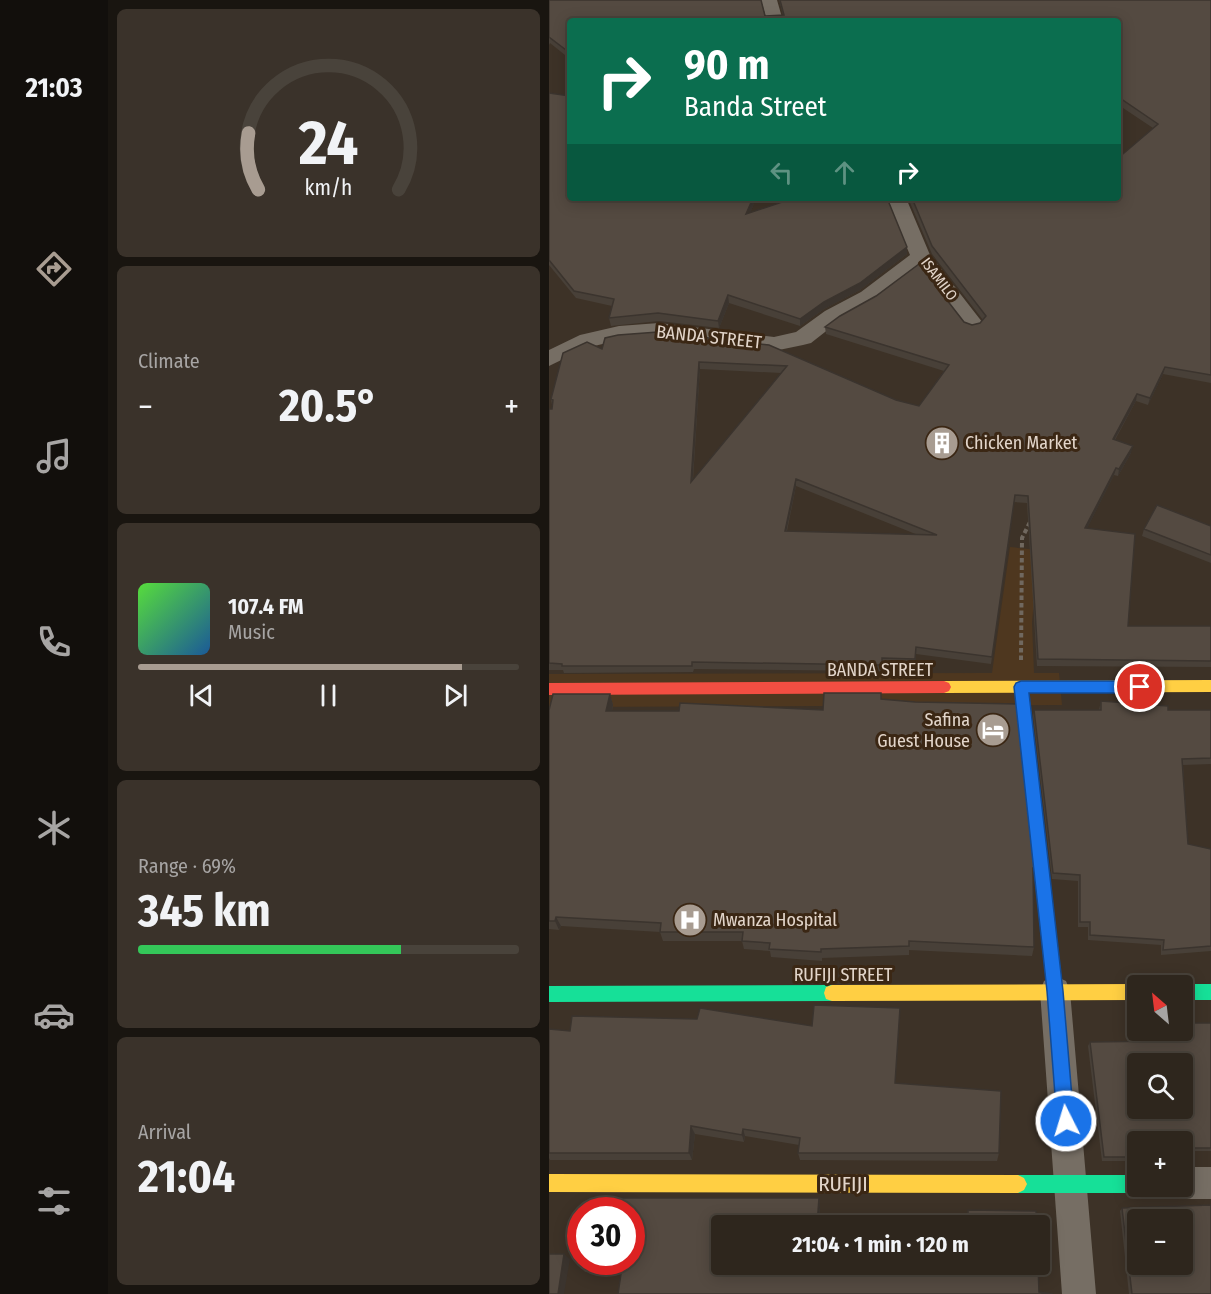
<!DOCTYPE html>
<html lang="en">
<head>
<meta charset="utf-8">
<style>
	:root { --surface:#2e261d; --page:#3a322a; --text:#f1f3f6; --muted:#a7a5a4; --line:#49433b; --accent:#a89c91 }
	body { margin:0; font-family:"Fira Sans Condensed",sans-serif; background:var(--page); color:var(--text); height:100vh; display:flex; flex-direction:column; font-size:22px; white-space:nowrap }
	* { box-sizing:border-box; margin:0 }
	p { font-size:20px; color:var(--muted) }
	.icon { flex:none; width:33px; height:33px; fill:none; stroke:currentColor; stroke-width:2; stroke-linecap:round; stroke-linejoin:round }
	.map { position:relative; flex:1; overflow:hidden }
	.drawer { display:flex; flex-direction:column; gap:9px; padding:9px; background:#191510; width:441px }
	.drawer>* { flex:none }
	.banner { position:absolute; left:18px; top:18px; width:554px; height:183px; border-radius:6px; box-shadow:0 3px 15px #0003,0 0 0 2px var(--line); background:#0b6e4f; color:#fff; overflow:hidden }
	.needle { width:39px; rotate:332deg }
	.tools { position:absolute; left:578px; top:975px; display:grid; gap:12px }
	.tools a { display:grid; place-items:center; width:66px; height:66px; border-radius:6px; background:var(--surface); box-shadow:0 3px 15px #0003,0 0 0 2px var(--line); font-size:30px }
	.speed { position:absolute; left:18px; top:1197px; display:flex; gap:12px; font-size:30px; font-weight:700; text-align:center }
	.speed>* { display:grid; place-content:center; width:78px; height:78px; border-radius:50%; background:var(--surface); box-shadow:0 3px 15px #0003,0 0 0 2px var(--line); line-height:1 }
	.speed .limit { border:9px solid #d22; background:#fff; color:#111 }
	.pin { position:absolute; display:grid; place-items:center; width:51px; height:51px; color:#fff; margin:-26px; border:3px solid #fff; border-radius:50%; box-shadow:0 2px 6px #0007 }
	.me { position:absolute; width:66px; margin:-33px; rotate:355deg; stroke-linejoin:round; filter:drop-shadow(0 0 4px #0008) }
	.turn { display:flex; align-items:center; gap:21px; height:126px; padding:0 18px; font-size:27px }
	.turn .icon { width:78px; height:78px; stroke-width:2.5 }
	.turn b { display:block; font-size:42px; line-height:51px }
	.lanes { display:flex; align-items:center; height:57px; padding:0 18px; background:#0003; justify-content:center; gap:30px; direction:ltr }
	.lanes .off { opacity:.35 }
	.big { font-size:45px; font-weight:700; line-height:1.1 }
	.drawer .card { flex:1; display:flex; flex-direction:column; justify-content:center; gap:9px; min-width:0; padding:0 21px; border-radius:9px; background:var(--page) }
	.drawer .dial { align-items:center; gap:0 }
	.dial svg { height:156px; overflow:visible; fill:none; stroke:var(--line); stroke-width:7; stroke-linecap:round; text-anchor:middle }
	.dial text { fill:var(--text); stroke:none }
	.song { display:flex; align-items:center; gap:18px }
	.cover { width:72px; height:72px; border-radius:9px; background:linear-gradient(135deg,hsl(110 70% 55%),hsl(210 70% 35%)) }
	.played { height:6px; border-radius:3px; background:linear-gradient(90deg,var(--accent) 85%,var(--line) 85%) }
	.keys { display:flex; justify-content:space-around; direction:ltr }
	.heat { display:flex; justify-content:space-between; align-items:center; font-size:33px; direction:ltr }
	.charge { height:9px; border-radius:4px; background:linear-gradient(90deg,#34c759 69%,var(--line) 0) }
	.trip { position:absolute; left:162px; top:1215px; width:339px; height:60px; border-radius:6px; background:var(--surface); box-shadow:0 3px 15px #0003,0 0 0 2px var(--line); font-weight:700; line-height:60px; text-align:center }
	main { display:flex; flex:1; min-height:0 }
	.tab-bar { display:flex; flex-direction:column; width:108px; justify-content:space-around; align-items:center; background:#120f0c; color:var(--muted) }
	.tab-bar .icon { width:42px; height:42px }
	.tab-bar .on { color:var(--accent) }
	.tab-bar b { font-size:27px; color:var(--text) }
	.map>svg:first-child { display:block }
	.built { fill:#4e371f }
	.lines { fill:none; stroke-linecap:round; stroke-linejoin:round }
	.path { stroke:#70685f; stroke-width:4; stroke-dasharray:4.5 3; stroke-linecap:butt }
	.lane { fill:#766e64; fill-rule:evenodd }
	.street { fill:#766e64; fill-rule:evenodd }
	.fast { fill:#16e098; fill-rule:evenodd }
	.slow { fill:#ffcf43; fill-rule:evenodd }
	.jam { fill:#f24e42; fill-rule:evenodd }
	.wall { fill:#484038; fill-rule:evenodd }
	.shaded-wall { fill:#3b342e }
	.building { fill:#544a41; stroke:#3b342e; stroke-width:1.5; fill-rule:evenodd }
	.route { fill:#1a73e8; stroke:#114b97; stroke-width:1.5 }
	.labels { text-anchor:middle; stroke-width:6; stroke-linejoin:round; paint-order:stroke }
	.far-street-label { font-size:15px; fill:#e2d5ca; stroke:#3b2714 }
	.street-label { font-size:18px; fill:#e2d5ca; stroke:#3b2714 }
	.poi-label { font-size:18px; fill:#e2d5ca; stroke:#3b2714; text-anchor:start }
	.near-street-label { font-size:21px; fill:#e2d5ca; stroke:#3b2714 }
</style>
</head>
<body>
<main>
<nav class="tab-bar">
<b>21:03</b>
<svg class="icon on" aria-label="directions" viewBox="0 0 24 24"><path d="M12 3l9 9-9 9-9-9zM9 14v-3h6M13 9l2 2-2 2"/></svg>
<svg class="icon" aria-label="music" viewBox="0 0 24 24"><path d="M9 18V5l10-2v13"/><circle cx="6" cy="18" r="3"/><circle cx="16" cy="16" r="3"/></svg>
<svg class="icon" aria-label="phone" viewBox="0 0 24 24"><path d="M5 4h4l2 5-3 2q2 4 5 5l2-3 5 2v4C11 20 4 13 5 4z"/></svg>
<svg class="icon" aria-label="climate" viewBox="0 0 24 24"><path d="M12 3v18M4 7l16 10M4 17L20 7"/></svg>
<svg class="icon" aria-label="car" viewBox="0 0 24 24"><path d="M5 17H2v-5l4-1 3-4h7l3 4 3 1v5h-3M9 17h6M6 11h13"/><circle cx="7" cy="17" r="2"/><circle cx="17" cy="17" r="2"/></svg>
<svg class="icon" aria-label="filters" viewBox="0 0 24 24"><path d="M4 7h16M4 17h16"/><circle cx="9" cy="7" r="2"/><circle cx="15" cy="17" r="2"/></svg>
</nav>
<section class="drawer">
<div class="card dial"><svg viewBox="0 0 100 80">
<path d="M14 69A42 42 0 1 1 86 69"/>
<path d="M14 69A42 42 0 0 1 9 40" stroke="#a89c91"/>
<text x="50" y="56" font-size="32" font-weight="700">24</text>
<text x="50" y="72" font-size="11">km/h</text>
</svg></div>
<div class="card"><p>Climate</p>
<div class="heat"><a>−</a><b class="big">20.5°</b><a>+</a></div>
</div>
<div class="card">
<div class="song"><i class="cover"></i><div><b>107.4 FM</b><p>Music</p></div></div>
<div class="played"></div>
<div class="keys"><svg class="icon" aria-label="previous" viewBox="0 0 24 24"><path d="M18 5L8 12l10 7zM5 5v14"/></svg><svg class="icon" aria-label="pause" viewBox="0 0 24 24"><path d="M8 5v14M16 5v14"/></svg><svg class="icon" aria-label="next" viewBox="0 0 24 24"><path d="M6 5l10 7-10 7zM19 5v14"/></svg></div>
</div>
<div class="card"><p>Range · 69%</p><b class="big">345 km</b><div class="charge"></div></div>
<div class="card"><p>Arrival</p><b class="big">21:04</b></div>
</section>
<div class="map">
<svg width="662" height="1294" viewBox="0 0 662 1294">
	<rect width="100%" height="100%" fill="#3d3227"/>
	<!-- built -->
	<path class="built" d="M461 547 489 550 483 623 485 673H510L513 705 0 707V674L443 673Z"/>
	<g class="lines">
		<!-- path -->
		<path class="path" d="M472 660 473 538 481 522"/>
		<!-- lane -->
		<path class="lane" d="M472 682 476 683 478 687 513 987 511 992 506 994 501 992 499 987 466 687 468 683Z"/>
		<!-- street -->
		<path class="street" d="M212 0H228L234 21H218Z
			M337 198H357L381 255 430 318 434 323 430 328 423 330 416 328 370 268 326 302 290 321 262 343 254 345 225 351 110 337 70 340 37 348 0 366V350L31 335 70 326 110 323 225 337 247 332 276 311 312 292 361 255Z
			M506 976 517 981 521 991 547 1294H513L491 991 495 981Z
			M633 1167H662V1199H633L621 1195 618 1186H633Z"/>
		<!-- fast -->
		<path class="fast" d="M633 984H662V1000H633V986H630Z
			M283 985 289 987 291 993 289 999 283 1001 0 1002V986Z
			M469 1175H588V1186H596L594 1190 588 1193H469L463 1190 460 1184 463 1178Z"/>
		<!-- slow -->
		<path class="slow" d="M662 680V692L395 693 390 691 388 687 390 683 395 681Z
			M588 984 591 986H588V1000L283 1001 277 999 275 993 277 987 283 985Z
			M0 1174 469 1175 475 1178 478 1184 475 1190 469 1193 0 1192Z"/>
		<!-- jam -->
		<path class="jam" d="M395 681 400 683 402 687 400 691 395 693 0 695V683Z"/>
	</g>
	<!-- wall -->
	<path class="wall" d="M0 0 216 16 234 15 230 0H662V383L614 374 599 405 587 401 566 440 582 453 569 476 565 475 538 528 579 626H662V667L488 666 478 503 465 502 442 664 367 654 366 665 333 664V671L145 669 144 672 15 673 14 670H0V409H3V405L2 399 53 349 220 345 347 400 370 406 395 371 277 334 276 327 415 322 423 325 431 323 434 320 383 254 359 198H568L604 128 568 104V21H21V59L1 43 0 45ZM151 369 232 373 144 480ZM247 486 369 535 238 531Z
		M0 93 21 198 206 201 201 213 358 247V254L311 290 275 309 251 326 180 303 170 328 110 321 62 326 60 318 63 306 27 298 0 265Z
		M662 526V563L593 536 595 529Z
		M61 694 64 705 63 711 274 710 332 699 487 868 485 878V947L483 956 360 950V955L273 958V961L222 957 221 951 195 949 193 941H114L111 932 12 926 10 930 0 929V710Z
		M552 701 619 710H662V764L634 765 639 844 662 849V951L612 955V945L539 940V927H529V881L503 879 484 716 485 710H550Z
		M662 1023V1151H633V1142H588V1161H553L539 1046 541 1042 609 1041 607 1030H633Z
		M0 1029 347 1083 450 1153 448 1161 251 1160 249 1153 250 1145 196 1136 195 1142 146 1134 143 1160H1L0 1158Z
		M270 1198 271 1207 270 1225 72 1273 36 1272 29 1264Z
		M573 1208 662 1294H580L571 1211Z
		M419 1210 488 1226H417V1218Z"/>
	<!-- shaded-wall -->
	<path class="shaded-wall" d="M204 198H206V201L198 222 197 214Z
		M358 247V254L311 290 275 309 251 326V319L275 302Z
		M179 295 180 303 170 328 169 321Z
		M150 362 151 369 143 489 142 482Z
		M616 367 614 374 599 405 601 398Z
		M588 394 587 401 562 446 564 439Z
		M584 446 582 453 569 476 570 469Z
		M567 468 565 475 535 535 536 528Z
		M247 479V486L236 537V531Z
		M61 694 64 705 61 722 57 711Z
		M7 917 12 926 10 930 6 921Z
		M142 1126 146 1134 143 1160 140 1153Z
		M194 1129 196 1136 195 1142 193 1135Z
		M270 1198 271 1207 270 1226H268Z
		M15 1254 21 1259 15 1294H9Z"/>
	<!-- building -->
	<path class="building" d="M0 0H212L216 16 235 15 231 0H662V375L616 367 601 398 588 394 564 439 584 446 570 469 567 468 536 528 586 534 579 626H662V661L489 659 479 496 466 495 443 657 367 647 366 659 333 658V665L143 662V666H13V664L0 663V409H3L4 400 2 399 14 353 38 342 53 349 56 338 69 335 109 332 220 345 347 400 370 406 400 365 276 327 291 316 327 296 370 264 415 322 423 325 431 323 437 316 383 246 363 198H568V159L609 124 568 96V21H21V53L0 37ZM150 362 238 366 142 482ZM247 479 388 535 236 531Z
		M0 93 21 96V198H204L197 214 245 198H338L358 247 311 283 275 302 251 319 179 295 169 321 109 313 60 318 65 299 25 291 0 260Z
		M608 505 662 526V555L595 529Z
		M275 693H332V699L366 702 469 704 487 868H484L485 947 360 941V946L272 949V952L220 949 221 943 193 941 194 932H111L112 923 7 917 6 921H0V710L4 694H61L57 711H130L131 703 274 710Z
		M552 701 619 706V710H662V758L633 759 639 844 662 849V946L614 950 615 940 541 935V922H531V875L504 873 485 710H552Z
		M265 1005 351 1008 346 1083 452 1091 450 1153H249L251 1138 194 1129 193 1135 142 1126 140 1153H0V1029L21 1031 23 1016 148 1019 151 1008 263 1026Z
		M633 1023H662V1148H633V1142H588V1157H555L541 1042 611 1041 610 1030H633ZM588 1064H633V1108H588Z
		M40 1198H270L268 1225 359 1224V1226H172V1264H489L490 1292 504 1294H69L73 1267 29 1264 32 1248V1262H82V1210H38Z
		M662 1205V1294H583L573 1208ZM588 1220H633V1264H588Z
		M419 1210 487 1211 488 1226H419Z
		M0 1254H15L9 1294H0Z"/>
	<!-- route -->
	<path class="route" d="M472 681H591L596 683 598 687 596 691 591 693H480L514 991 525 1121 523 1127 517 1129 511 1127 508 1121 498 991 465 687 467 683Z"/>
	<!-- icons -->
	<defs>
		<symbol id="building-disc" viewBox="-11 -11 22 22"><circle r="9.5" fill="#a89c91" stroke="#3b2714"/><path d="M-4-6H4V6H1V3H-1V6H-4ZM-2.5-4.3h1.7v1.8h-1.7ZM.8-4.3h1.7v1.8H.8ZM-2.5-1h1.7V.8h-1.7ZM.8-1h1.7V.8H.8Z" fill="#fff"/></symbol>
		<symbol id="hotel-disc" viewBox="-11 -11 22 22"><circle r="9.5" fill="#a89c91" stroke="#3b2714"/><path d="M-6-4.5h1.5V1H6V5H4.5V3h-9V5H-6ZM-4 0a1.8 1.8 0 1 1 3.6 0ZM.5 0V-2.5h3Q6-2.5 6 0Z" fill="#fff"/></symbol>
		<symbol id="hospital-disc" viewBox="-11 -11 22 22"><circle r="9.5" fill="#a89c91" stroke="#3b2714"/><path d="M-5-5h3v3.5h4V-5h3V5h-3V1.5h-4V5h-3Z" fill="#fff"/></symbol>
	</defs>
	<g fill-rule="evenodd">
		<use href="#building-disc" x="374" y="424" width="38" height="38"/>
		<use href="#hotel-disc" x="425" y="711" width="38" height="38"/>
		<use href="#hospital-disc" x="122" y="901" width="38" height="38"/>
	</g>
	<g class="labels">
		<!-- far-street labels -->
		<g class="far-street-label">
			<text transform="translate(390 279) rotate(53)" y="5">ISAMILO</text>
		</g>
		<!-- street labels -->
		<g class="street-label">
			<text transform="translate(160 337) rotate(6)" y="6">BANDA STREET</text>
			<text x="331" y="676">BANDA STREET</text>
			<text x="294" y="981">RUFIJI STREET</text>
		</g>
		<!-- poi labels -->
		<g class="poi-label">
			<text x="416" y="449">Chicken Market</text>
			<text x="421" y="726" text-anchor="end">Safina<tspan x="421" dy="21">Guest House</tspan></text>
			<text x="164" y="926">Mwanza Hospital</text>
		</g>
		<!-- near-street labels -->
		<g class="near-street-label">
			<text x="294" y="1191">RUFIJI</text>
		</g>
	</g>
</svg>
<div class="tools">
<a><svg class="needle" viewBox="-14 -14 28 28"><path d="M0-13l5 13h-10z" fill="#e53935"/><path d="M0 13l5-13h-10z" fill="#a7a5a4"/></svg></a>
<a><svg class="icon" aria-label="search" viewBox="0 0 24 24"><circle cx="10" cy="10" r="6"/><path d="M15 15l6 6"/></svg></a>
<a>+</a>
<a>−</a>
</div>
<div class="speed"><div class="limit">30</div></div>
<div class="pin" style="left:591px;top:687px;background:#d93025"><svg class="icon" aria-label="arrive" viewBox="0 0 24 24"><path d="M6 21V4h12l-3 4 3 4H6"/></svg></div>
<svg class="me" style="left:517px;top:1121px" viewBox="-20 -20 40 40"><circle r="17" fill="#1a73e8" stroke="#fff" stroke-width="3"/><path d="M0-11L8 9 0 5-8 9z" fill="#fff"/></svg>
<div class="trip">21:04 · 1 min · 120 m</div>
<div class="banner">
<div class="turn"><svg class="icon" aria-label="right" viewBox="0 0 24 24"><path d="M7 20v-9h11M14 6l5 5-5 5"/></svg><div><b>90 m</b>Banda Street</div></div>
<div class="lanes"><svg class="icon off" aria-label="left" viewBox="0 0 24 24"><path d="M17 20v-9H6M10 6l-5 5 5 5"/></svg><svg class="icon off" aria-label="ahead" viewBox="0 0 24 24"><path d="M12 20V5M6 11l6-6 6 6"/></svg><svg class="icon" aria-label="right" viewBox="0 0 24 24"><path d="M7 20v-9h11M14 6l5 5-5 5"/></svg></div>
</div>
</div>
</main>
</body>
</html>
